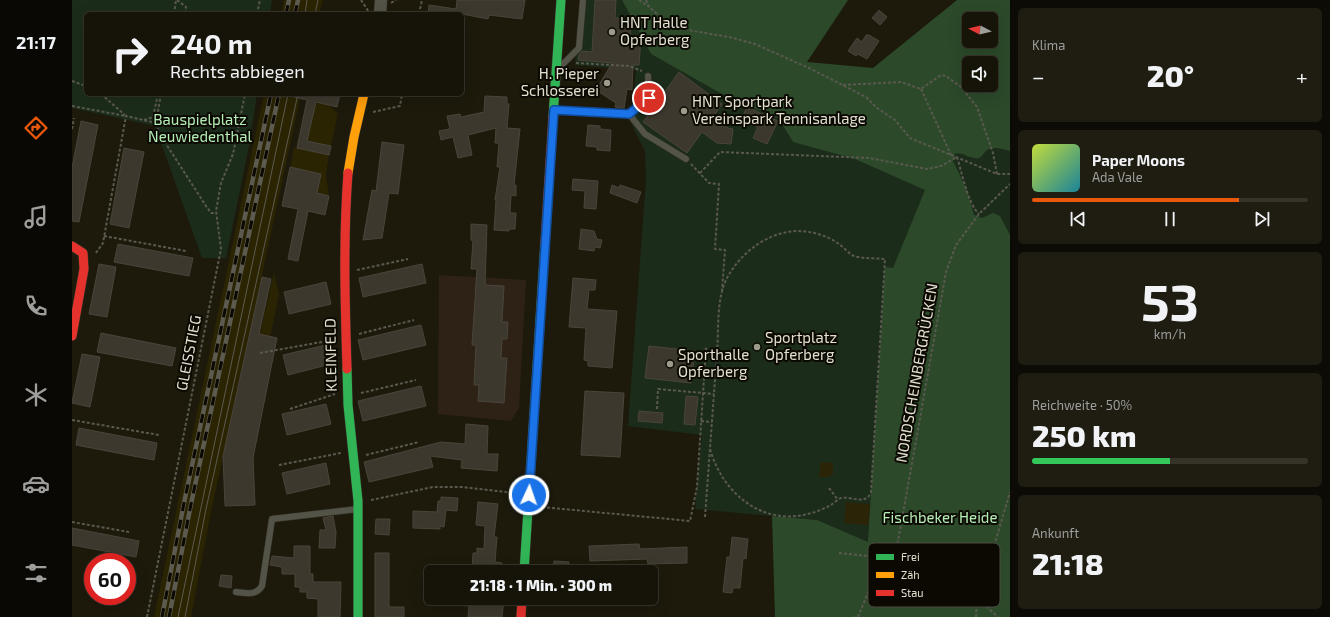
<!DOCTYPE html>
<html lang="de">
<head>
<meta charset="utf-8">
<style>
	:root { --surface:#161409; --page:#1f1d12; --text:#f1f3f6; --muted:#9e9e9c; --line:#35332a; --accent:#ea580c }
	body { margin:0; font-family:"Exo 2",sans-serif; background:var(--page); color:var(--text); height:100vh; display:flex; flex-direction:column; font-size:15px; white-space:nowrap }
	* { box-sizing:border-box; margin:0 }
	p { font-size:13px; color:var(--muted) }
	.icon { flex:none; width:22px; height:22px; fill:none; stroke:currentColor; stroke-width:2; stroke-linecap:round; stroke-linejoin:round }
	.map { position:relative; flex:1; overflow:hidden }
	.sheet { display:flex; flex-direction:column; gap:8px; padding:8px; background:#0c0b05; width:320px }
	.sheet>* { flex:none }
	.guide { position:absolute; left:12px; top:12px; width:380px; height:84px; border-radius:6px; box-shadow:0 4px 16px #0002,0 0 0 1px var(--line); background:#161409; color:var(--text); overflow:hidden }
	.needle { width:26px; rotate:277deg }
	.tools { position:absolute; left:890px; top:12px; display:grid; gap:8px }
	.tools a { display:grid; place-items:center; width:36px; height:36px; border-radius:6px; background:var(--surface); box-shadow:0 4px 16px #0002,0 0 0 1px var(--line); font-size:20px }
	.speed { position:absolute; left:12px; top:553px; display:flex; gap:8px; font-size:20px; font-weight:700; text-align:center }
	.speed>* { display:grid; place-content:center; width:52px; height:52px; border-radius:50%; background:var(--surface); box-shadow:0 4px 16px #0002,0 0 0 1px var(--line); line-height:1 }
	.speed .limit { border:6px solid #d22; background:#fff; color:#111 }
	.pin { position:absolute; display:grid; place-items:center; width:34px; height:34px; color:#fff; margin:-17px; border:2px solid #fff; border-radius:50%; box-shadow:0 1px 4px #0007 }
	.me { position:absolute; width:44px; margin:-22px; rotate:3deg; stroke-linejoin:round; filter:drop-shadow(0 0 3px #0008) }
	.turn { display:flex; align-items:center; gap:14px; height:84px; padding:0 20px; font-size:18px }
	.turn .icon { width:52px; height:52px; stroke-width:2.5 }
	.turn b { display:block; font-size:28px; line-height:34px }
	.big { font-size:30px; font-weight:800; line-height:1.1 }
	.sheet .tile { flex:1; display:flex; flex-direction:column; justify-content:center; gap:6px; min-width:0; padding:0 14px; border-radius:6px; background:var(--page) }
	.sheet .dial { align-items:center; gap:0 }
	.dial b { font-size:52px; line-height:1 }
	.song { display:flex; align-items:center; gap:12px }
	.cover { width:48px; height:48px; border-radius:6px; background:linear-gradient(135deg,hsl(70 70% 55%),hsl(190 70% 35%)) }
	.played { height:4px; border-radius:2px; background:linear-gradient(90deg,var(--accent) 75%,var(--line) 75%) }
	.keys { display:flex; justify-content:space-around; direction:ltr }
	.heat { display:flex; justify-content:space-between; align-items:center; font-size:22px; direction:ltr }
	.charge { height:6px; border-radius:3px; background:linear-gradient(90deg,#34c759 50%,var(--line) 0) }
	.trip { position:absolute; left:352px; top:565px; width:234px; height:40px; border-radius:6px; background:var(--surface); box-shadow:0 4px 16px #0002,0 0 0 1px var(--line); font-weight:800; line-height:40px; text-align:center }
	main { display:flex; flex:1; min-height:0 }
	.dock { display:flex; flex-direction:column; width:72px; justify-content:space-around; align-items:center; background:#090804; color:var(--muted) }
	.dock .icon { width:28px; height:28px }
	.dock .on { color:var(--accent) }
	.dock b { font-size:18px; color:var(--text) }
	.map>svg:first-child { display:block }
	.commercial { fill:#2e2216 }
	.built { fill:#2a2403 }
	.green { fill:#1c2c1a; fill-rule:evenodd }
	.forest { fill:#2c492a; fill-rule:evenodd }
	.sand { fill:#2c2406 }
	.building { fill:#3d382e; stroke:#4a453b }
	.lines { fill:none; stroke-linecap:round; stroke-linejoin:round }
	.lane-casing { stroke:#37352c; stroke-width:7 }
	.street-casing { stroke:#37352c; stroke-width:13 }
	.fast-casing { stroke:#37352c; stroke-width:10 }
	.slow-casing { stroke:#37352c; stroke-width:10 }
	.jam-casing { stroke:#37352c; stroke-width:10 }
	.path { stroke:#5a594f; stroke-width:2; stroke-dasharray:3 2; stroke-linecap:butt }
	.lane { stroke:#545348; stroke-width:6 }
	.street { stroke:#545348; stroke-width:12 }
	.fast { stroke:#30b455; stroke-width:9 }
	.slow { stroke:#ff9f0a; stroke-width:9 }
	.jam { stroke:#e5322d; stroke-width:9 }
	.tram { stroke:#5d5b50; stroke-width:1 }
	.rail-casing { stroke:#5d5b50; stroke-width:4.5 }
	.rail { stroke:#0b0902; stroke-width:3; stroke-dasharray:9; stroke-linecap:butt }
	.route-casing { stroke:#114b97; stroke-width:10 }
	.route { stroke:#1a73e8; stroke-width:7 }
	.poi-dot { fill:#9d9b8b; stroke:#0b0902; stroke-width:1.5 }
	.labels { text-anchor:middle; stroke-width:4; stroke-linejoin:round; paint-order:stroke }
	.poi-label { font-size:15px; fill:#e2e0d0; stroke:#0b0902; text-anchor:start }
	.park-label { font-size:15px; fill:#b6efb6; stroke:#0b0902 }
	.street-label { font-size:15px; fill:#e2e0d0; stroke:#0b0902 }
	.key { fill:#0b0902; stroke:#4c4a40; stroke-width:1 }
	.key-label { font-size:11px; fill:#e2e0d0 }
</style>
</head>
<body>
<main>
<nav class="dock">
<b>21:17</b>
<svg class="icon on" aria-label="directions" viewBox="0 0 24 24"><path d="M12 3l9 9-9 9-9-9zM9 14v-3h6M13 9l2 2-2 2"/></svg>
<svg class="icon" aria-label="music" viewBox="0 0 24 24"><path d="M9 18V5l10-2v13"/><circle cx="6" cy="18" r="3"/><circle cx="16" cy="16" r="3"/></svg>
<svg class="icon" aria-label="phone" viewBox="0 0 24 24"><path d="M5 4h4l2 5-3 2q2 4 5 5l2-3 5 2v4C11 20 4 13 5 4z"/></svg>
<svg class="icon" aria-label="climate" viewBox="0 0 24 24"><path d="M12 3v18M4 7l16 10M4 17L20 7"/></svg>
<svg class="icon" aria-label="car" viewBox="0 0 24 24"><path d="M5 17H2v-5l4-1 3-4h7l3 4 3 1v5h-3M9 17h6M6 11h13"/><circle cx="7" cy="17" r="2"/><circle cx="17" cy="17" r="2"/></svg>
<svg class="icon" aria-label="filters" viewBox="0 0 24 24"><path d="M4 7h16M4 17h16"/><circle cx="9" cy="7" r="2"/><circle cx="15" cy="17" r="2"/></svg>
</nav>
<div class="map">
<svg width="938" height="617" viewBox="0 0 938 617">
	<rect width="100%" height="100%" fill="#1d1a0c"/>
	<!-- commercial -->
	<path class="commercial" d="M367 275 454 280 447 408 439 421 366 414Z"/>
	<!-- built -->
	<path class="built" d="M212 0H251L247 14H209Z
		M192 94H229L139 512 119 617H82Z
		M246 94H258L256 105 266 113 259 146 235 140Z
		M222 147 257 155 254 175 257 196 215 187Z
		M202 272 207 294 173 461 174 505 161 506 160 458Z"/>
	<!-- green -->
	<path class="green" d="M0 0H200L198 14H14V94H185L177 146 154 258H130L83 126 0 108Z
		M508 0H550L579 54 648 93 707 119 721 142 885 0H938V617L745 520 623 509 630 435 556 426 574 179 573 151 558 121 564 70 503 65ZM897 19H919V41H897ZM897 63H919V85H897Z"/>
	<!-- forest -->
	<path class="forest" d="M550 0H776L735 62 801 68 885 0H938V151C931 149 922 146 915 150 910 154 910 160 902 158 895 157 891 152 883 154L881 161 895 190 902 215 910 218 921 213 928 216 938 235V617H703L700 516 745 520 796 542 813 267 821 268 853 190 783 159 721 142 707 119 648 93 579 54ZM897 19H919V41H897ZM897 63H919V85H897Z"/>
	<!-- sand -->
	<path class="sand" d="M749 462 761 463V474L757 477H747Z
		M774 502 798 504 796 525 772 523Z"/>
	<!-- building -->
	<path class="building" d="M385 0H453L450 19 417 15 416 19 390 14H356L357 5 384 9Z
		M523 0H544L543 18H550V27L559 28 558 36 569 37 567 65H561L560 90 555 89 552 108 543 107 544 103 524 90 540 63 506 60 507 55 510 51 520 52Z
		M807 10 815 17 808 25 800 18Z
		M794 35H797L807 41 795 59 786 54 784 56 776 51 785 38 790 42Z
		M607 72 650 104 641 117 656 128 661 129 659 144 645 143 630 132 615 153 571 122Z
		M223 94H268L265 107 244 102 235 141 259 146 257 155 225 148 235 100 222 97Z
		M413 96 435 97V104H437L435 128 448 129 442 185H444V196L439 195 438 213H444L443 229H437V231L422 230 424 200H423L428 167H425L427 143H423L424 128 396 135 400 155 386 158 381 137 369 140 367 131 378 129 375 116 388 114 389 117 412 112Z
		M675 107 706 121 695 144 681 138 686 127 669 120Z
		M9 121 26 125 7 222 0 221V168Z
		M516 125 528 126V129L539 130 538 151 525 150V147L514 146Z
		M310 142 332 145 326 194 317 193 310 238 291 240 300 190 304 191Z
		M52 148 72 152 57 228 38 224Z
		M218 167 249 174 245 193 257 196 253 215 236 211 226 261 216 259 226 209 210 206Z
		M501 179 526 181 524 209 512 208 513 191 500 190Z
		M540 185 547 188 548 185 569 192 565 203 538 193Z
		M399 224 415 225 413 285 432 286 430 322H436L435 339H430L429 358H435L432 403 406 401 407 385H402L404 345H400L405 269H399L401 241 399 240Z
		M509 229 522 231 525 239 530 240 528 248 523 247 522 251 507 249Z
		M46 244 121 258 117 276 42 262Z
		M27 264 44 267 35 317 17 314Z
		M350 264 354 283 291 297 287 278Z
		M190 277 199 279 187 334 205 338 181 458 183 505 153 506 151 456Z
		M501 278 524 280 523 290H517L515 309 545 311 540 368 516 366V361L512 360 514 328 497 327Z
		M254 282 259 304 217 314 212 292Z
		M349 325 354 345 291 360 286 340Z
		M29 333 104 348 100 366 25 352Z
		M254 345 259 364 216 375 211 355Z
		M577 346 623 351 619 383 573 378Z
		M10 354 28 357 18 407 0 403Z
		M349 386 354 406 291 421 286 401Z
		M513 391 552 393 548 457 509 455Z
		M614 396 626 397 623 425 612 424Z
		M254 404 259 424 215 435 210 414Z
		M567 411 591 413 590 423 566 421Z
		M394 424 416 426 415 454H426L425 471 389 468 390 460 358 456 361 467 297 482 292 462 369 442 393 444Z
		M7 428 85 443 82 460 4 445Z
		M254 463 258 484 215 494 210 473Z
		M369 497 386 498 385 511 374 510 372 527 368 526V529L341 528V511L365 512 366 501H369Z
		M406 502 426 504 422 537H425L423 562 430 563 429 572H400L401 553H405V548L412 549 413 526 404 525Z
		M261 516 264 532 263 548H247L248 530H254L251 518Z
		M304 519H318L317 535 303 534Z
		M0 528 67 541 64 557 0 545Z
		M660 537 676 539 674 559 671 558 668 588H661L660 593 651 592 655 557H658Z
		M567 544 568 549 615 547V563L576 564 575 559 518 561 517 546Z
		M222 546H238V574H241V582H269L268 617H246V599L235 598V592H228V587H223V574H210V567L198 565 200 556 222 558Z
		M303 553H317V607H332V617H303Z
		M482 561 497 562 496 572H481Z
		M149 575 160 576 159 588 147 586Z
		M376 598H432L430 617H396L397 606 375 604Z"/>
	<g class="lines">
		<defs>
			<path id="lane" d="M489 66 507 48 511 0
				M483 110 557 114 577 98 576 76
				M557 114 573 134 614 159
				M164 592C174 593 184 596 190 586L200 519 286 509"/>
			<path id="street" d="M308 14 309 0"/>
			<path id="fast" d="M481 117 489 0
				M275 369 276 405 286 501V617
				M452 572 473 243"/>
			<path id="slow" d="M276 173 282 137 292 94"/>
			<path id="jam" d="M473 243 481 117
				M0 246 11 253 12 269 0 336
				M275 369C273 304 271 239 276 173
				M449 617 450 598"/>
		</defs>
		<!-- lane casing -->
		<use href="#lane" class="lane-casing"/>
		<!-- street casing -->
		<use href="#street" class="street-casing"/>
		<!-- fast casing -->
		<use href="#fast" class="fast-casing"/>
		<!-- slow casing -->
		<use href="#slow" class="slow-casing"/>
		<!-- jam casing -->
		<use href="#jam" class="jam-casing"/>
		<!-- path -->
		<path class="path" d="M105 0 114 7 113 14
			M289 0 297 12
			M567 0 576 6
			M574 0 577 7 591 19 616 30 657 37 683 44 739 69 794 97 805 108 823 120 838 138 925 174H938
			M319 3 324 0
			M102 14 104 0
			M185 14 188 0
			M347 14 350 0
			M504 63 557 66 570 71
			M0 81 14 86
			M771 85 829 82 849 89 869 75 874 76 889 87 905 107 921 153 925 174
			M849 89 879 155
			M29 94 53 115
			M89 94 84 123 87 133 134 206 139 213H144
			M0 106 54 116
			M301 112 328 106 330 94
			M72 120 81 117 86 94
			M0 129 2 118
			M619 164 637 183 647 184 643 249 653 250 650 291
			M628 173 648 152 797 158 855 169 869 166 885 157C890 173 896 204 907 214
			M32 236 114 251
			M24 253 31 243 54 116 84 123
			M285 270 336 259
			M287 334 342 320
			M188 353 261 340
			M289 393 344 380
			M218 409 263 394
			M585 409 586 389 642 394
			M0 420 87 435
			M629 421 640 422
			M294 455 347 442
			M207 465 269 453
			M757 488 766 500
			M299 500 361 487H390L443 493
			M470 507 618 521 625 487 634 347
			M633 517C637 462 641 407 645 353 647 329 644 299 655 278 669 252 696 232 725 231 740 231 757 236 768 245 773 248 777 254 782 256 791 259 803 258 813 259L799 492C794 506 780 496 769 498 766 499 762 503 759 505 752 509 744 512 736 514 689 526 650 492 638 449
			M0 522 57 532
			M767 553 805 557 802 577
			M805 557 825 547 867 569 905 598 926 617
			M75 617 149 249 144 211 149 183 161 154 173 94
			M782 617H783
			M786 617 802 578 817 565 825 547 874 272 884 245 907 214 938 184
			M904 617 905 598 918 576 923 543 938 492"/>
		<!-- lane -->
		<use href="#lane" class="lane"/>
		<!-- street -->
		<use href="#street" class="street"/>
		<!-- fast -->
		<use href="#fast" class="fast"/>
		<!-- slow -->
		<use href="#slow" class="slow"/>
		<!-- jam -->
		<use href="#jam" class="jam"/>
		<!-- tram -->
		<path class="tram" d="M233 14 235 0
			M243 14 246 0
			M106 617 216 94
			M113 617 134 509 226 94"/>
		<defs>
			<path id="rail" d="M214 14 217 0
				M223 14 226 0
				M90 617 112 503 199 94
				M97 617 119 504 207 94"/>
		</defs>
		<!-- rail casing -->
		<use href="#rail" class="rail-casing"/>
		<!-- rail -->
		<use href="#rail" class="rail"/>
	</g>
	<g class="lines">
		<defs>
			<path id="route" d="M457 495 482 110 557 114 577 98"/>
		</defs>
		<!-- route casing -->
		<use href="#route" class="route-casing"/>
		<!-- route -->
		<use href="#route" class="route"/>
	</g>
	<!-- markers -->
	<g class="poi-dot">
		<circle cx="540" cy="32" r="4"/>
		<circle cx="535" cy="83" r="4"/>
		<circle cx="612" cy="111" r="4"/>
		<circle cx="685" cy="347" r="4"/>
		<circle cx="598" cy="364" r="4"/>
	</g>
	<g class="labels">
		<!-- poi labels -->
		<g class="poi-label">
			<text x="548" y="28">HNT Halle<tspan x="548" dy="17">Opferberg</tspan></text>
			<text x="527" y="79" text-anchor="end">H. Pieper<tspan x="527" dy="17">Schlosserei</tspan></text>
			<text x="620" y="107">HNT Sportpark<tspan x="620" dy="17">Vereinspark Tennisanlage</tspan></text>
			<text x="693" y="343">Sportplatz<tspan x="693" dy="17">Opferberg</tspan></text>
			<text x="606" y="360">Sporthalle<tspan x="606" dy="17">Opferberg</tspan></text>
		</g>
		<!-- park labels -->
		<g class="park-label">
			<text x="128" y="125">Bauspielplatz<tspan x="128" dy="17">Neuwiedenthal</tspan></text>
			<text x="868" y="523">Fischbeker Heide</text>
		</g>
		<!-- street labels -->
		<g class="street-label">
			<text transform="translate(117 353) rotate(-79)" y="5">GLEISSTIEG</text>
			<text transform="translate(259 355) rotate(-91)" y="5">KLEINFELD</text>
			<text transform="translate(845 373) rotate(-80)" y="5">NORDSCHEINBERGRÜCKEN</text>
		</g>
	</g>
	<!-- legend -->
	<rect x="796" y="543" width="132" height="64" rx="6" class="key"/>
	<rect x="804" y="554" width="18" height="6" fill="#30b455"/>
	<rect x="804" y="572" width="18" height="6" fill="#ff9f0a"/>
	<rect x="804" y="590" width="18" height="6" fill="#e5322d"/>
	<g class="key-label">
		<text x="829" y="561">Frei</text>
		<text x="829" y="579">Zäh</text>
		<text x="829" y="597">Stau</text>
	</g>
</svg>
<div class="tools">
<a><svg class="needle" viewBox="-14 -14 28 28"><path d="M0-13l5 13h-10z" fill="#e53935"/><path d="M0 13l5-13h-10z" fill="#9e9e9c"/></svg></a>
<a><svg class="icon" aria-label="sound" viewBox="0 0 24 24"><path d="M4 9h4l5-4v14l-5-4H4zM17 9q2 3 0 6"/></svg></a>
</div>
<div class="speed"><div class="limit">60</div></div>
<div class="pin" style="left:577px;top:98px;background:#d93025"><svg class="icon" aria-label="arrive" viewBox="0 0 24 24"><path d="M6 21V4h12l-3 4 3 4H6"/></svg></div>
<svg class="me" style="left:457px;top:495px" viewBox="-20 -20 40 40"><circle r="17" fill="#1a73e8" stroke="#fff" stroke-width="3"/><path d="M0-11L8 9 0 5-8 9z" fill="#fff"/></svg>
<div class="trip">21:18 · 1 Min. · 300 m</div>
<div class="guide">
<div class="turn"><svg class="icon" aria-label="right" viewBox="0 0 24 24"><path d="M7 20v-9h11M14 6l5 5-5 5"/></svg><div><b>240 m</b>Rechts abbiegen</div></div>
</div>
</div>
<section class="sheet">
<div class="tile"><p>Klima</p>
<div class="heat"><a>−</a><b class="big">20°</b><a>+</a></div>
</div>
<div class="tile">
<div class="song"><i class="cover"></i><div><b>Paper Moons</b><p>Ada Vale</p></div></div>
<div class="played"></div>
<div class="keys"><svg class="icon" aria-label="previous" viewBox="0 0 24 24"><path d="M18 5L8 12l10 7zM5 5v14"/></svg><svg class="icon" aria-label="pause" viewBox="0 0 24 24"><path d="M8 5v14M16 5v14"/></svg><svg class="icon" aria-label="next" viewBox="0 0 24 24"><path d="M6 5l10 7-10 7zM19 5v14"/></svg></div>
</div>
<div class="tile dial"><b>53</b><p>km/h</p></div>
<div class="tile"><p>Reichweite · 50%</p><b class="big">250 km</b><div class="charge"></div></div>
<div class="tile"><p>Ankunft</p><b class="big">21:18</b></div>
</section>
</main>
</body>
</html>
